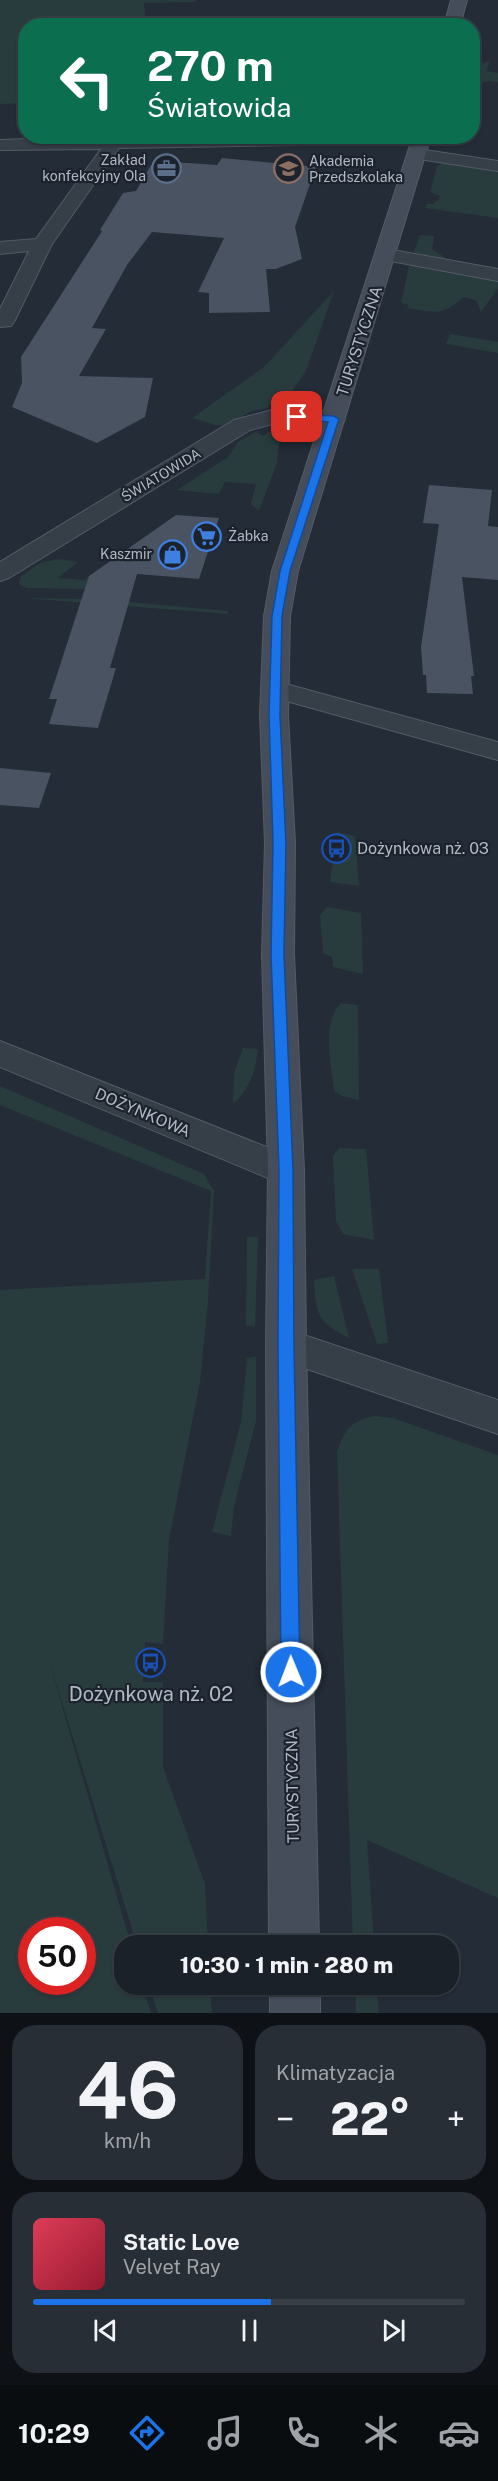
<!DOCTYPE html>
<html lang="pl">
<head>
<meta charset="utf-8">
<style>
	:root { --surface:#1a2129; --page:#272e35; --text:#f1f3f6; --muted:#9fa3a8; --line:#383e46; --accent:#1a73e8 }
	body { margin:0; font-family:"Public Sans",sans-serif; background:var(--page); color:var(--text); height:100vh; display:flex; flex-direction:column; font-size:22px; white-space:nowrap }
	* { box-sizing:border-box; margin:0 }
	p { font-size:20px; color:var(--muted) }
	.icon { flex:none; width:33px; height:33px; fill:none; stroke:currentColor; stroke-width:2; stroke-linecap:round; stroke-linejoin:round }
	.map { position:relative; height:2013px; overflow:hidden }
	.side { display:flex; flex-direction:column; gap:12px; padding:12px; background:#0e1217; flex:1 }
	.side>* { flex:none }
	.guide { position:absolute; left:18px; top:18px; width:462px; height:126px; border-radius:24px; box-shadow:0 2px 4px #0004,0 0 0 2px var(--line); background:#0b6e4f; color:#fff; overflow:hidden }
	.speed { position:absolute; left:18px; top:1917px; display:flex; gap:12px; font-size:30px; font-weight:700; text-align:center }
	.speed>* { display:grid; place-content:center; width:78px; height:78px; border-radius:50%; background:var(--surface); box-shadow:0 2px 4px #0004,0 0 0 2px var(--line); line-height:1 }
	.speed .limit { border:9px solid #d22; background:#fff; color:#111 }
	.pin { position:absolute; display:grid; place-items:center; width:51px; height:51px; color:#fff; margin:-26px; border-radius:12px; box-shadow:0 3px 9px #0006 }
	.me { position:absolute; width:66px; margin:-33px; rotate:359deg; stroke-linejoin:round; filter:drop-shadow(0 0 4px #0008) }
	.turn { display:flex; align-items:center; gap:21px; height:126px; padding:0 30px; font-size:27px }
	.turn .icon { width:78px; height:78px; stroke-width:2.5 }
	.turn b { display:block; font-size:42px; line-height:51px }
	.big { font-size:45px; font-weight:800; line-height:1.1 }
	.side .widget { flex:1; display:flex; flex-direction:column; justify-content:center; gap:9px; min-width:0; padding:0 21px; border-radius:24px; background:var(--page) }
	.side .dial { align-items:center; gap:0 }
	.dial b { font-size:78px; line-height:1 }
	.song { display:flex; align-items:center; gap:18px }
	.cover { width:72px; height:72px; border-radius:9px; background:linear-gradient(135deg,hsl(350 70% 55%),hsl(350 70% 35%)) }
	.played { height:6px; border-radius:3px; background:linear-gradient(90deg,var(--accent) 55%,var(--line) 55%) }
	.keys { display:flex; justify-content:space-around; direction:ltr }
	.heat { display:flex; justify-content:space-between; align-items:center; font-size:33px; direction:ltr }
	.side .tiles { flex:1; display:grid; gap:12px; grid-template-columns:1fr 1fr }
	.widget:last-child { grid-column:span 2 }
	.trip { position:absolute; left:114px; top:1935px; width:345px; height:60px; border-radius:24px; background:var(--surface); box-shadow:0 2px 4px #0004,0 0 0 2px var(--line); font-weight:800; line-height:60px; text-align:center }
	.tab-bar { display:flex; height:96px; justify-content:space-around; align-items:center; background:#0a0d10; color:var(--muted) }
	.tab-bar .icon { width:42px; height:42px }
	.tab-bar .selected { color:var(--accent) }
	.tab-bar b { font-size:27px; color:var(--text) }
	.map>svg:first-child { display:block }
	.green { fill:#293c3d; fill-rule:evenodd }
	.building { fill:#495361 }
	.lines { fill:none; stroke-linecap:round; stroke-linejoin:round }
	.street-casing { stroke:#545b66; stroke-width:2 }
	.secondary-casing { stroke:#545b66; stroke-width:2 }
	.street { fill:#363e48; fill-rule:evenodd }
	.secondary { fill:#454d5b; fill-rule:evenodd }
	.route { fill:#1a73e8; stroke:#114b97; stroke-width:1.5 }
	.labels { text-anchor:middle; stroke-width:4.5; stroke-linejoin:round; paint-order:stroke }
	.far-poi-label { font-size:14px; fill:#b1b8c4; stroke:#1c232d; text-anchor:end }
	.far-street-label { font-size:14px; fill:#b1b8c4; stroke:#1c232d }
	.street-label { font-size:16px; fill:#b1b8c4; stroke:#1c232d }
	.poi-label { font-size:16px; fill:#b1b8c4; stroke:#1c232d; text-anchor:start }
	.near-poi-label { font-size:20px; fill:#b1b8c4; stroke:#1c232d }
</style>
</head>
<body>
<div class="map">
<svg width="498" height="2013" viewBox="0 0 498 2013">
	<rect width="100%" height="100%" fill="#232c37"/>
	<!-- green -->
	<path class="green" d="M0 0H196L195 2 144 3 146 25 26 26 25 103 0 104Z
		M490 61 486 71 498 73V82L489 81 473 84V65Z
		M444 162 498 170V218L425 208 427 204H434L435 201H438L440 196 430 192 437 166Z
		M420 235 434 236 432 249 447 259 498 268V272L412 257Z
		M415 264 498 279V288L481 312 476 300 463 297C443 317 433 312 407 308L409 305 401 303 409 266Z
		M334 291 306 371 294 388 287 404H270L268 408 251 411 227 425H215L192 418 264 367Z
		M450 334 498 342V353L446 344Z
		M255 432 264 436 268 432 280 433 277 463 259 511 251 504 256 484 225 482 219 494 177 490 228 457 238 442Z
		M60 559 78 562 58 578 84 580 89 576 85 589 27 588 19 584 21 576 42 562Z
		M23 598 95 599 228 611V614Z
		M337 832 355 836 359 886 330 882Z
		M327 907 361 913 363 974 333 967 332 957 323 953 320 915Z
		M341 1003 358 1005 359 1100 342 1096 334 1091C332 1064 320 1025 341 1003Z
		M243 1048 258 1049C255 1073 250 1088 233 1104L234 1073Z
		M0 1086 204 1174 214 1191 208 1301 200 1382 169 1540 163 1644 145 1642 143 1682H163V1767L205 1884 208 1945H137L48 1657 131 1945 124 1946V1984L142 1985 151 2013H0V1290L205 1279 211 1191 0 1105ZM82 1930V1982H32V1930Z
		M339 1148 366 1149 374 1240 343 1234 336 1221 333 1156Z
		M247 1237H258L255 1327 246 1325Z
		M352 1269H379L388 1343 377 1344Z
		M334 1276 349 1338C317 1322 316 1314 314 1280Z
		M256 1357V1421L234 1506 231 1536 212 1532 241 1422 247 1358Z
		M374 1416 393 1418 498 1455V1898L367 1840 374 1945 353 1946 337 1451C346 1428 350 1422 374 1416Z
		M149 1985H210L212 2013H158Z
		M355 1985H377L379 2013H356Z"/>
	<!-- building -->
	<path class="building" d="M222 158 316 167 295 227 302 259 276 269H266L270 312 209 313V293L198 292 224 238 152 232 127 265 92 328 106 329 79 376 153 378 145 417 97 443 12 407 22 383 21 357 102 231 100 230 123 193 136 191 151 165 156 166 159 161 217 165Z
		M429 485 492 490 488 526 498 527V580L462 577 474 676H471L473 694 427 693 426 675H423L421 647 439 524 423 523Z
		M176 515 219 518 199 579 137 574 110 668H116L98 728 49 724 57 699H49L89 576Z
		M0 768 51 773 39 808 0 805Z"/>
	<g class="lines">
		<defs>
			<path id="street" d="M110 136H430L431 138 428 142 422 143 119 148 52 244 14 322 11 326 0 327V309L29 251 0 254V242L36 239 101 149 0 150V140Z
				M418 149 498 161V171L412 158 409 154 412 150Z
				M387 249 498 269V281L380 259 377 255 380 251Z
				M276 409 334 412 342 414 345 419 342 424 334 426 276 423 250 430 9 578 0 581V562L234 420Z
				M275 681 498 742V760L265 695 261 689 265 683Z
				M0 1041 299 1160 304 1170 299 1180 286 1184 273 1180 0 1067Z
				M286 1329 498 1400V1434L272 1357 266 1345 272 1333Z"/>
			<path id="secondary" d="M451 0H467L460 26H444Z
				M413 136H431L298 571 290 616 288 715 295 843 294 954 304 1170 306 1345 319 1946H269L266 1345 268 1170 262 954 265 843 260 715 264 616 272 571Z
				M270 1984H320V2013H270Z"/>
		</defs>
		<!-- street casing -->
		<use href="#street" class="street-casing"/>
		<!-- secondary casing -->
		<use href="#secondary" class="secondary-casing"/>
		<!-- street -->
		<use href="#street" class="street"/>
		<!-- secondary -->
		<use href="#secondary" class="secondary"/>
	</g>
	<!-- route -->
	<path class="route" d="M297 414 334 416 339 419 290 571 282 616 280 715 286 843 284 954 293 1170 294 1345 300 1672 297 1679 291 1681 284 1679 281 1672 278 1345 279 1170 271 954 273 843 269 715 272 616 280 571 328 422 294 419V415Z"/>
	<!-- icons -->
	<defs>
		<symbol id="office-ring" viewBox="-11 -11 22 22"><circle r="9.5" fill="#1c232d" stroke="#5c6f8a" stroke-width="1.5"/><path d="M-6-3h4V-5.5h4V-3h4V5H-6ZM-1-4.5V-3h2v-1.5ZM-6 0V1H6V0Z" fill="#5c6f8a"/></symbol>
		<symbol id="school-ring" viewBox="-11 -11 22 22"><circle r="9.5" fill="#1c232d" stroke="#8d6e63" stroke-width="1.5"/><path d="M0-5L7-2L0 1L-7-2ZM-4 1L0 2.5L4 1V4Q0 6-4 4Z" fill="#8d6e63"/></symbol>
		<symbol id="supermarket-ring" viewBox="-11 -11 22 22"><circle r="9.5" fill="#1c232d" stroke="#3f7fe0" stroke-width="1.5"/><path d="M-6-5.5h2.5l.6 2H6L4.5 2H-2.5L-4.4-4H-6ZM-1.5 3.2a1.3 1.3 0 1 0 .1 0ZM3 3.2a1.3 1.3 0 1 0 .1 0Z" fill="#3f7fe0"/></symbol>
		<symbol id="shop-ring" viewBox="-11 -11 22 22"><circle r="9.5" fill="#1c232d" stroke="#3f7fe0" stroke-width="1.5"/><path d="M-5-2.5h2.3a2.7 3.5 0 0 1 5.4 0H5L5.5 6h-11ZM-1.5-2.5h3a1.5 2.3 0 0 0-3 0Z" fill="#3f7fe0"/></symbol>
		<symbol id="bus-ring" viewBox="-11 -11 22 22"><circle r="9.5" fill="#1c232d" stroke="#1a4fb4" stroke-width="1.5"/><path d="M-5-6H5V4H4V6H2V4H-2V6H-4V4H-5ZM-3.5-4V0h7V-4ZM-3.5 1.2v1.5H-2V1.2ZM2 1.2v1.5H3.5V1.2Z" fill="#1a4fb4"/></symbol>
	</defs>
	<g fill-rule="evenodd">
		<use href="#office-ring" x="150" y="152" width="33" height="33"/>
		<use href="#school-ring" x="272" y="152" width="33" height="33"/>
		<use href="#supermarket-ring" x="190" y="520" width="33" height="33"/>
		<use href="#shop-ring" x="156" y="538" width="33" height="33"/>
		<use href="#bus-ring" x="320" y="832" width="33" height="33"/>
		<use href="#bus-ring" x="134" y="1646" width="33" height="33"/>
	</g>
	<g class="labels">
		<!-- far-poi labels -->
		<g class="far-poi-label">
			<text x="146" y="165">Zakład<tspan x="146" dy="16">konfekcyjny Ola</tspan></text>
			<text x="309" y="166" text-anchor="start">Akademia<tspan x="309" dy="16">Przedszkolaka</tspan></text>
			<text x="228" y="541" text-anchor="start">Żabka</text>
			<text x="152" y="559">Kaszmir</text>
		</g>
		<!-- far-street labels -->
		<g class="far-street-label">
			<text transform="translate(161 475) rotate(-31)" y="5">ŚWIATOWIDA</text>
		</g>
		<!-- street labels -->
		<g class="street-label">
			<text transform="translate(359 341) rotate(-72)" y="6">TURYSTYCZNA</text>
			<text transform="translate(143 1112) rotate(23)" y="6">DOŻYNKOWA</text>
			<text transform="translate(292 1786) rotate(-91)" y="6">TURYSTYCZNA</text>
		</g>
		<!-- poi labels -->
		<g class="poi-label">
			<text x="357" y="854">Dożynkowa nż. 03</text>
		</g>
		<!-- near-poi labels -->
		<g class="near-poi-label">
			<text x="151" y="1701">Dożynkowa nż. 02</text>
		</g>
	</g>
</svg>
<div class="speed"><div class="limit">50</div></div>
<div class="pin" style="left:297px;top:417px;background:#d93025"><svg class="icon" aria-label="arrive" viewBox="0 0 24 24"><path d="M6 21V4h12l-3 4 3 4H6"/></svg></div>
<svg class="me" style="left:291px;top:1672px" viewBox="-20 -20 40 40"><circle r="17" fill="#1a73e8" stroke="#fff" stroke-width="3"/><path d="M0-11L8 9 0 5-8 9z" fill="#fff"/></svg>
<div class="trip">10:30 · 1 min · 280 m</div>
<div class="guide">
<div class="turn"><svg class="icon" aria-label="left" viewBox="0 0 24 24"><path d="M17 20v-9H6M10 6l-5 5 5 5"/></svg><div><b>270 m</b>Światowida</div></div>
</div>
</div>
<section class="side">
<div class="tiles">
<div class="widget dial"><b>46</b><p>km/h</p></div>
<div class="widget"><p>Klimatyzacja</p>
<div class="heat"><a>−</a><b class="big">22°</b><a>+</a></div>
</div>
<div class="widget">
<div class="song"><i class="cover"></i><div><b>Static Love</b><p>Velvet Ray</p></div></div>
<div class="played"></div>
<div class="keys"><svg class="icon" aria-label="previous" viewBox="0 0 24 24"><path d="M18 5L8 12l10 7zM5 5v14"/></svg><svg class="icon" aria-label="pause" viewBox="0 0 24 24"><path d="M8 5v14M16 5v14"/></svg><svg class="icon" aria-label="next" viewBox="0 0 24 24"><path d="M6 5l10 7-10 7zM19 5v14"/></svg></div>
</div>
</div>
</section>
<nav class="tab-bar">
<b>10:29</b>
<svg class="icon selected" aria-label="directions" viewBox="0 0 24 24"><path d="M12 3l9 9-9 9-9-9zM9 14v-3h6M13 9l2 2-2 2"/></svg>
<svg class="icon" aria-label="music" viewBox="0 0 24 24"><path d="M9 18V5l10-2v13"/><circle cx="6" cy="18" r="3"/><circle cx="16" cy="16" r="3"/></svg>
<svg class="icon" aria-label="phone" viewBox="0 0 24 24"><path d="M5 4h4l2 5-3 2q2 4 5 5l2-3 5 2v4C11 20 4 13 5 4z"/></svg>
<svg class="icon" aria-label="climate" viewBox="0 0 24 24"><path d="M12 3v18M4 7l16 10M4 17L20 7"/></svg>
<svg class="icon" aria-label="car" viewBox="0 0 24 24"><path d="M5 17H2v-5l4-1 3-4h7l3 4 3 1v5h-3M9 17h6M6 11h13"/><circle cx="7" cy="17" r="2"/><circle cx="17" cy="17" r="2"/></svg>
</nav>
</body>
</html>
